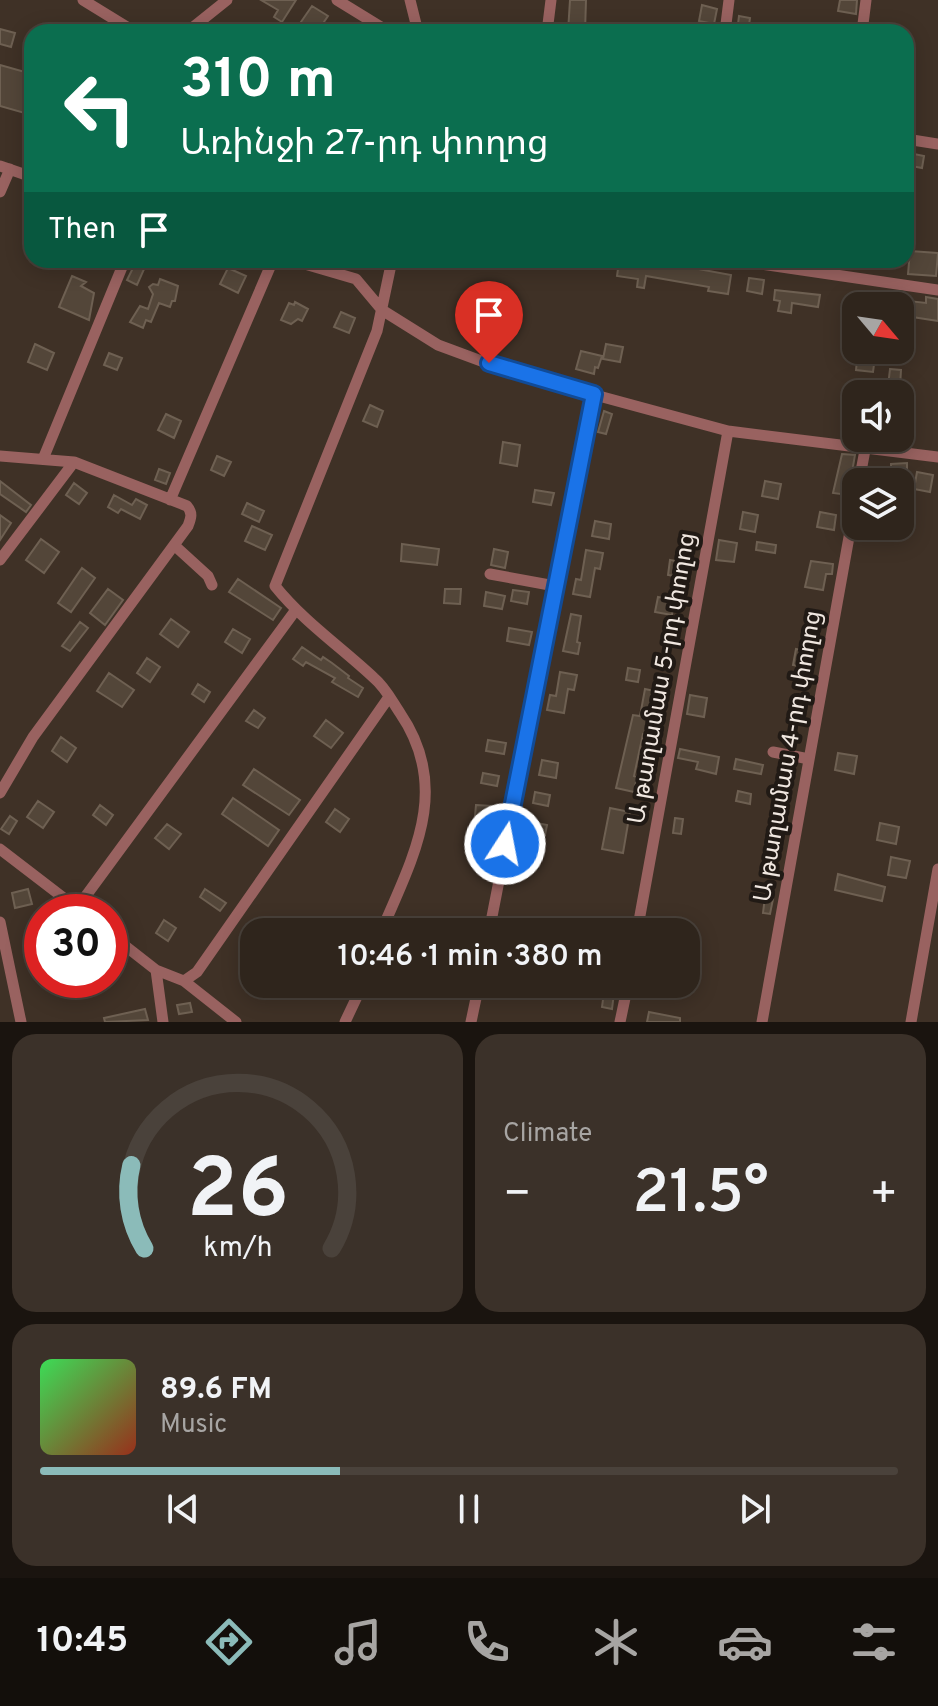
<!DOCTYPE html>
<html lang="en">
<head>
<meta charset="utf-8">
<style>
	:root { --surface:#2f251c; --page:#3b3129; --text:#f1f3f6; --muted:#a7a5a3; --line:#4a423b; --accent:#8bbbb9 }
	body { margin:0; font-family:Overpass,"Noto Sans Armenian",sans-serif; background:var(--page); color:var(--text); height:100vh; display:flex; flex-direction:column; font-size:30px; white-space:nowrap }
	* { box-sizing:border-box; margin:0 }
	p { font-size:26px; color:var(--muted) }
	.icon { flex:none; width:44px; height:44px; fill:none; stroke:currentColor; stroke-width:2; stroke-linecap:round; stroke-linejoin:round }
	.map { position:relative; height:1022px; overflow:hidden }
	.drawer { display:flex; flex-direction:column; gap:12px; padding:12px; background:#1a140f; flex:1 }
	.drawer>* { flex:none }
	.banner { position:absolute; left:24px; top:24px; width:890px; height:244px; border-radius:24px; box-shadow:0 4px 20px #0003,0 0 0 2px var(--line); background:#0b6e4f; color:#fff; overflow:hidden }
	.needle { width:52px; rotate:119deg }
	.fabs { position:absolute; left:842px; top:292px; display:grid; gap:16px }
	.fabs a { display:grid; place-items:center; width:72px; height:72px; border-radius:16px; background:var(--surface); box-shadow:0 4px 20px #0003,0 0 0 2px var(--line); font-size:40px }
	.speed { position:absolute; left:24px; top:894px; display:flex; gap:16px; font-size:40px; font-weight:700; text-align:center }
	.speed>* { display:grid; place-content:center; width:104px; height:104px; border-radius:50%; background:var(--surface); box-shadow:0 4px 20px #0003,0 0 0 2px var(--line); line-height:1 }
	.speed .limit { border:12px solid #d22; background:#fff; color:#111 }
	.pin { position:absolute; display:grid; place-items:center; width:68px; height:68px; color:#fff; margin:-82px -34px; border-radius:50% 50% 50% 0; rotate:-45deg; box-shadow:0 0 8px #0007 }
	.pin .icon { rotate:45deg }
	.me { position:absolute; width:88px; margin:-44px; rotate:11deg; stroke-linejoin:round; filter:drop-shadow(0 0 6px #0008) }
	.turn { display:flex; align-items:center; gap:28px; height:168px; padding:0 24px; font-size:36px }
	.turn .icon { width:104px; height:104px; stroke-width:2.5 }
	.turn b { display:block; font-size:56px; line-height:68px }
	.then { display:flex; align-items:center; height:76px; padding:0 24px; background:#0003; gap:16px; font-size:30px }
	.big { font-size:60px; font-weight:600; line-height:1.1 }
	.drawer .card { flex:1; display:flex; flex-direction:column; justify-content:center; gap:12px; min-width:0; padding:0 28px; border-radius:24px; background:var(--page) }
	.drawer .dial { align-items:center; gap:0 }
	.dial svg { height:208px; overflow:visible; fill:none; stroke:var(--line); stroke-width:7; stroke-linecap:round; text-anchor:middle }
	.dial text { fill:var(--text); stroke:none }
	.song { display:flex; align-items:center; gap:24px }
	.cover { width:96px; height:96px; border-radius:12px; background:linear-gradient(135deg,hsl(130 70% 55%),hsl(10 70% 35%)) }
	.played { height:8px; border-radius:4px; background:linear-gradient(90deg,var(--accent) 35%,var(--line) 35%) }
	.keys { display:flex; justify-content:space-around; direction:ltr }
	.heat { display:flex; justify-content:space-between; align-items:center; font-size:44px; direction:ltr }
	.drawer .tiles { flex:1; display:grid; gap:12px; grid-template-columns:1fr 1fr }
	.card:last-child { grid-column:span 2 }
	.trip { position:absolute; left:240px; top:918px; width:460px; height:80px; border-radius:24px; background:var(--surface); box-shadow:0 4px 20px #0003,0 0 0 2px var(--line); font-weight:600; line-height:80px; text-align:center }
	.menu { display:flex; height:128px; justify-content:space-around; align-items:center; background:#130f0b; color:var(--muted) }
	.menu .icon { width:56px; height:56px }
	.menu .active { color:var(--accent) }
	.menu b { font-size:36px; color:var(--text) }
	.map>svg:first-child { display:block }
	.building { fill:#534639; stroke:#6e6052; stroke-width:2 }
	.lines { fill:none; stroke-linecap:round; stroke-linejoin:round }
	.minor { stroke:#996260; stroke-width:11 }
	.route-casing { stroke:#114b97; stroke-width:20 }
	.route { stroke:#1a73e8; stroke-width:14 }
	.labels { text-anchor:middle; stroke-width:8; stroke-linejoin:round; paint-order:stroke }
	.street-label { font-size:24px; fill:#f0e7e0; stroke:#211a15 }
</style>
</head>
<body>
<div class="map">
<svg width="938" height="1022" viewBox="0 0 938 1022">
	<rect width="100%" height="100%" fill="#3f3126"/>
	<!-- building -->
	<path class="building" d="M261 0H296L282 22 274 17 278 10Z
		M570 0H586L585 32H568Z
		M840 0H857L856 14 838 11Z
		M702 5 717 9 714 24 699 21Z
		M312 6 328 16 317 32H294Z
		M739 16 750 18 748 32H737Z
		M0 29 15 33 11 47 0 44Z
		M0 65 32 74V125L25 113 0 106Z
		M909 153 924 156 922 168 906 165Z
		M910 251 938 253 936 276 908 274Z
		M655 261 731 275 728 294 708 291 709 287 646 276 644 288 637 287 638 279 617 276 619 262 654 266Z
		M136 262 145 267 137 285 127 280Z
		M228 268 246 276 238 293 220 284Z
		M72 276 86 282 81 286 94 293 89 320 59 307Z
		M749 278 764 280 762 294 747 291Z
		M160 279 178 286 175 301H172L170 307 159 303 151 322 146 320 143 328 130 322 140 306 148 309 153 294 149 287 153 284 158 285Z
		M775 290 820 295 818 307 792 303 791 313 778 311 780 301 774 300Z
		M926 297 938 299V321L912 317V321L900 319V300L926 303Z
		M295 302 308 309 302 321 298 319 291 324 281 320 289 303 294 305Z
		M341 312 355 318 349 333 334 327Z
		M35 344 54 353 47 370 28 362Z
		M606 344 623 347 620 362 603 359Z
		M858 350H876L873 372 856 370Z
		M581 351 602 356 598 368 595 367 594 374 576 369Z
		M109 353 122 358 117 370 104 365Z
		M890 369 901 370 900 387 888 386Z
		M370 405 383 411 377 427 363 421Z
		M604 411 612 414 606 434 598 432Z
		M166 414 181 421 174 438 158 430Z
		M503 442 520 445 517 466 500 463Z
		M842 454 855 455 848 495 833 493Z
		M217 456 231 462 224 476 211 470Z
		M907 463V476H891V464Z
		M159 469 170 473 166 484 155 480Z
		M917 472 933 475 930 492 914 489Z
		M0 481 31 505 26 512 0 494Z
		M765 481 781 484 778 499 762 496Z
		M74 483 87 493 79 504 66 495Z
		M535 490 554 493 551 505 533 502Z
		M114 495 132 505 136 499 147 505 140 519 121 509 118 513 108 507Z
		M247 503 264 511 259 522 242 514Z
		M743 512 758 515 755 532 740 529Z
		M820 512 836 515 834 530 817 527Z
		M0 515 11 523 0 540Z
		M595 521 611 524 609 539 592 536Z
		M252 526 272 535 265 550 245 541Z
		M41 539 59 552 44 573 26 560Z
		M719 540 737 543 734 562 716 560Z
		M757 542 776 545 775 553 756 550Z
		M402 544 439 549 437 565 401 561Z
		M494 549 508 552 505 568 491 565Z
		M586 550 603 553 600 569 595 568 590 597 573 594 576 579 581 580Z
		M670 560 688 563 685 578 668 575Z
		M811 561 833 564 832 574H826L823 590 805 587Z
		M82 568 95 578 71 612 58 603Z
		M238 579 281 608 273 620 229 592Z
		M108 589 123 600 105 625 90 613Z
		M445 589H461L460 604 444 603Z
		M513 590 529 592 527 604 511 601Z
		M486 592 505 596 502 609 484 606Z
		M658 597 674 600 672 615 655 612Z
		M571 614 581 616 577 642 580 643 578 654 563 651Z
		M171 619 189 632 178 647 160 634Z
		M80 622 88 628 70 651 62 646Z
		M509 628 532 632 529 645 507 641Z
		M233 629 250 639 242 653 225 642Z
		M302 647 321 660 323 657 332 663 349 676 348 678 363 688 358 697 332 682 335 678 306 662 303 666 293 659Z
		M796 649 816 653 812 669 793 665Z
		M147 658 160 667 150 682 137 673Z
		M628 668 640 670 638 682 626 680Z
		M560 672 577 675 574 690 568 689 564 713 547 710 550 695 556 696Z
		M109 673 134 690 122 707 97 691Z
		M198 684 210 692 204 702 192 694Z
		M645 689 659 692 656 705 653 704 648 735 643 734 634 776 637 777 634 792 616 788 633 715 640 716Z
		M690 695 707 698 704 717 687 714Z
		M254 710 265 718 258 728 246 721Z
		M326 720 343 733 331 748 314 736Z
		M61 737 76 748 67 762 52 751Z
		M488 740 506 743 504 754 486 751Z
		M680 749 719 757 716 774 696 769 698 762 678 758Z
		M838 753 857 756 854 774 835 770Z
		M736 759 763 765 761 774 734 769Z
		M542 760 558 763 556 778 539 775Z
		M254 769 300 800 289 815 243 785Z
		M483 773 499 776 497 786 481 783Z
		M738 791 751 794 750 804 736 801Z
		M535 792 550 795 548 806 533 803Z
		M233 798 279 830 268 846 222 814Z
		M38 801 54 812 43 828 27 817Z
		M100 805 113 815 106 825 93 815Z
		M476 805 492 806 490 818 475 816Z
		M610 808 630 812 623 853 602 849Z
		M335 809 349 819 340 832 326 822Z
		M10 816 17 821 9 834 1 829Z
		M675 818 683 819 681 834 673 833Z
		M532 822 547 825 545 835 530 832Z
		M880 823 899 827 896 844 877 840Z
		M167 824 181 834 169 849 155 838Z
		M472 841 486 844 483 860 469 857Z
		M891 857 910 861 906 878 888 875Z
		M838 874 885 887 882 901 835 890Z
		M28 889 32 904 15 908 12 893Z
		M205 889 226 903 220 911 200 897Z
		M765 897 773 899 770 914 763 913Z
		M164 920 176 928 168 941 156 933Z
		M259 921 280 932H253Z
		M604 992 614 993 612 1009 602 1007Z
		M190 1003 192 1012 179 1014 177 1005Z
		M145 1009 148 1020 105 1022 104 1018Z
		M649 1012 680 1018V1022H647Z"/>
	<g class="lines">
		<!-- minor -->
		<path class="minor" d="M83 0 135 32
			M337 0 389 32
			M410 0 418 32
			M187 32 227 0
			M547 32 551 0
			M725 32 729 0
			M862 32 866 0
			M906 139 938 144
			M0 166 32 177
			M0 192 10 169
			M291 260 356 279 382 310 438 345 514 373 728 431 938 457
			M734 260 938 290
			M0 456 74 462 187 506C193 513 191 518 188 526L33 737 0 793
			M43 459 125 260
			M859 482 865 450
			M170 500 273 260
			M174 545 208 576 212 585
			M0 560 74 462
			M490 574 555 586
			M773 752 809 759
			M0 849 82 912
			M77 908 295 611
			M0 922 21 1022
			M381 932C413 857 452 789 400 713 392 701 385 687 374 678 341 647 304 622 275 586L377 331 392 260
			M489 932 594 394
			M637 932 728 431
			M110 934 156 970 184 981 236 1022
			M156 970 163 1022
			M184 981 197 972 389 697
			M345 1022 363 984
			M471 1022 479 984
			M620 1022 628 984
			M762 1022 856 498
			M911 1022 938 869"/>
	</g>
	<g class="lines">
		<defs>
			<path id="route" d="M489 363 594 394 505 844"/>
		</defs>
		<!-- route casing -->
		<use href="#route" class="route-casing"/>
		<!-- route -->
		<use href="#route" class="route"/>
	</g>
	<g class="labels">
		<!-- street labels -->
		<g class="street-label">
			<text transform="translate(661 678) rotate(-80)" y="8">Ա թաղամաս 5-րդ փողոց</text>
			<text transform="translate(787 756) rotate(-80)" y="8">Ա թաղամաս 4-րդ փողոց</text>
		</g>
	</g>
</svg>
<div class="fabs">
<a><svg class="needle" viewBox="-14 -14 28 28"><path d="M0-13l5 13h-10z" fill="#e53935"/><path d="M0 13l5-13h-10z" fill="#a7a5a3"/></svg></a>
<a><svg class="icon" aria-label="sound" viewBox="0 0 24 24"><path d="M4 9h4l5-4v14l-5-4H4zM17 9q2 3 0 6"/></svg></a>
<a><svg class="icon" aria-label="layers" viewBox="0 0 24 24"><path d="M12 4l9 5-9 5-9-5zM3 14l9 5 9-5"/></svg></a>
</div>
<div class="speed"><div class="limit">30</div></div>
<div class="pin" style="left:489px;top:363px;background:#d93025"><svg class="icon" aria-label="arrive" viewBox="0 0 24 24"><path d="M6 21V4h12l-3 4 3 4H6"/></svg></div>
<svg class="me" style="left:505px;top:844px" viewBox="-20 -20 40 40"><circle r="17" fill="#1a73e8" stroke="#fff" stroke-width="3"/><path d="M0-11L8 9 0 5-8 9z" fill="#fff"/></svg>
<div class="trip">10:46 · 1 min · 380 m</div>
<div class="banner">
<div class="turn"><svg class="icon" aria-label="left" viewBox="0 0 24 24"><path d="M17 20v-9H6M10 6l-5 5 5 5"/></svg><div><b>310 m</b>Առինջի 27-րդ փողոց</div></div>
<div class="then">Then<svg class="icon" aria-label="arrive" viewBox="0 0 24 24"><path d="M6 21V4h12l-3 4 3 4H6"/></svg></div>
</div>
</div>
<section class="drawer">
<div class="tiles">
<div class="card dial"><svg viewBox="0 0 100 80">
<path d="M14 69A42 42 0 1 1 86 69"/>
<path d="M14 69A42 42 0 0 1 9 37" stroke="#8bbbb9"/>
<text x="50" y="56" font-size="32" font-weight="700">26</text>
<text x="50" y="72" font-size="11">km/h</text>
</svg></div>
<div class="card"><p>Climate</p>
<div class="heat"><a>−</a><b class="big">21.5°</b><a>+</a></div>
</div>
<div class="card">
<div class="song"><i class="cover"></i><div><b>89.6 FM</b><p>Music</p></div></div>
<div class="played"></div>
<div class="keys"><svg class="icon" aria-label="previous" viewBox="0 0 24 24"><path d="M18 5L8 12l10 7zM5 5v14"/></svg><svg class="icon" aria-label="pause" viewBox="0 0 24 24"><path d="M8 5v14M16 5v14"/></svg><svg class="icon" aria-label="next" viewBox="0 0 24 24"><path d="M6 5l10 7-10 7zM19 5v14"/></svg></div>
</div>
</div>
</section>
<nav class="menu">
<b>10:45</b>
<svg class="icon active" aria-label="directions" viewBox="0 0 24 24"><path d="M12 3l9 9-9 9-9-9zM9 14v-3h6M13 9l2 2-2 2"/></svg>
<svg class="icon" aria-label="music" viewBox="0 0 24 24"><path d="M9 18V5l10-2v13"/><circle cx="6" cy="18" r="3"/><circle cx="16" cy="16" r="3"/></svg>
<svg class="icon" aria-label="phone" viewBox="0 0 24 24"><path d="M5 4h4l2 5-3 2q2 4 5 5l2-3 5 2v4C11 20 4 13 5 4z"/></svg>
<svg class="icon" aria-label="climate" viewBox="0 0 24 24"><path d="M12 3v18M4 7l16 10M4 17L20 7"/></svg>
<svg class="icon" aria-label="car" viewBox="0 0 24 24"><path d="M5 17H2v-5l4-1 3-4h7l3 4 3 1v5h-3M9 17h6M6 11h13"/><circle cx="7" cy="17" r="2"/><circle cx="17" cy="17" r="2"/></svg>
<svg class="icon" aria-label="filters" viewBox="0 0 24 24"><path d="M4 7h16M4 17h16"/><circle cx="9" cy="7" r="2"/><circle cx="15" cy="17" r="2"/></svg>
</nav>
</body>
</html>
